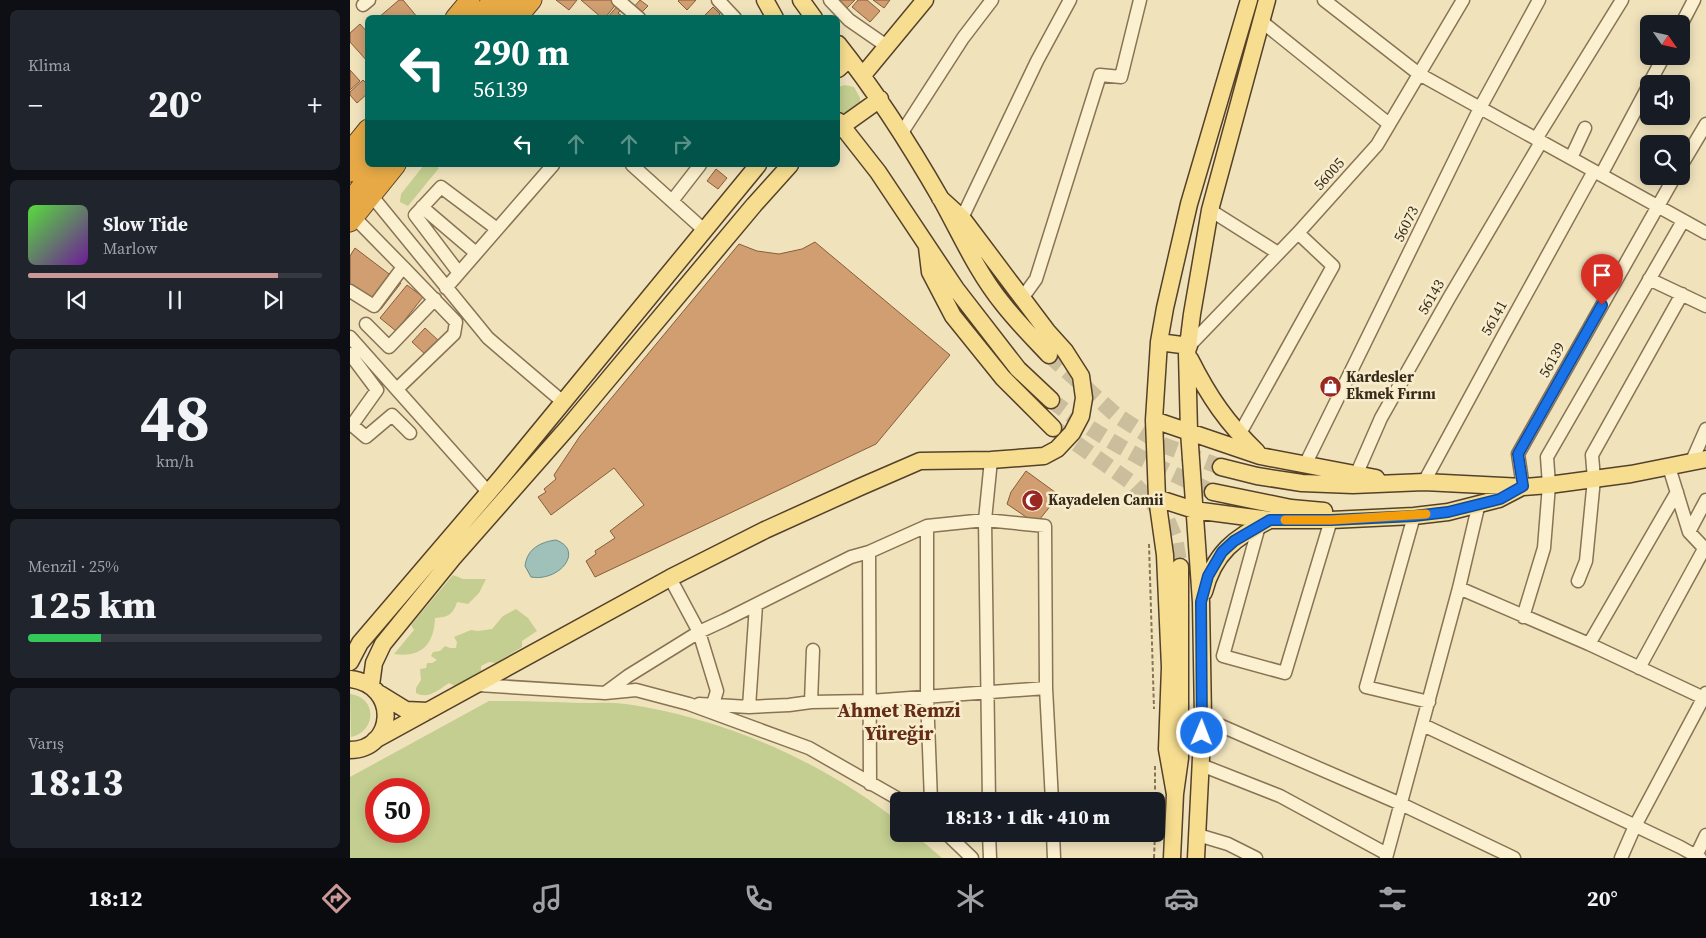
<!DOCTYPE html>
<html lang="tr">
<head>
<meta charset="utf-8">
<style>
	:root { --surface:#171b24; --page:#20242c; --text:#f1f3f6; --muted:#9ea1a6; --line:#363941; --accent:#ca9897 }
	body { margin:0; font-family:"Source Serif 4",serif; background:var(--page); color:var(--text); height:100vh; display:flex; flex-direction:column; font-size:19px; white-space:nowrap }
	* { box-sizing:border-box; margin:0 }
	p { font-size:16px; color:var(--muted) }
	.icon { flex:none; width:28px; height:28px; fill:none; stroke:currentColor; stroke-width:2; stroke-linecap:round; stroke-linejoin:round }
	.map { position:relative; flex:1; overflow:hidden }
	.drawer { display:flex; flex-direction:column; gap:10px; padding:10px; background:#0d0f14; width:350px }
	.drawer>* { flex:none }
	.hud { position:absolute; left:15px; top:15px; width:475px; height:152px; border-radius:8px; box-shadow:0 2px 12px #0003; background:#00695c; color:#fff; overflow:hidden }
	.needle { width:32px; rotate:124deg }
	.tools { position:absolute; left:1290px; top:15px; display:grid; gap:10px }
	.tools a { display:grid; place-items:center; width:50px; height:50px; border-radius:8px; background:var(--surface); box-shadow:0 2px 12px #0003; font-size:25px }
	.speed { position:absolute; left:15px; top:778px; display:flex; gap:10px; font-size:25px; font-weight:700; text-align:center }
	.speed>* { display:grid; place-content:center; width:65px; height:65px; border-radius:50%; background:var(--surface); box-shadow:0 2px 12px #0003; line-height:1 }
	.speed .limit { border:8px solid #d22; background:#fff; color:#111 }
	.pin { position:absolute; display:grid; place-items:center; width:42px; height:42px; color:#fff; margin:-51px -21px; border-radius:50% 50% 50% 0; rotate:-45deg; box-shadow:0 0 5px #0007 }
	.pin .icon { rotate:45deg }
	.me { position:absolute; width:55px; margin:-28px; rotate:1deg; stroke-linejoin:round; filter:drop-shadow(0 0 4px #0008) }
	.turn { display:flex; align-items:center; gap:18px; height:105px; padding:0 25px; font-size:22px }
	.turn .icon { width:65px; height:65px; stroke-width:2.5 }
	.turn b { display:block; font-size:35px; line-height:42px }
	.lanes { display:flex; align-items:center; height:48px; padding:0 25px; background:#0003; justify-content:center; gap:25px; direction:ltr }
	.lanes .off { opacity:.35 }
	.big { font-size:38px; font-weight:800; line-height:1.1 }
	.drawer .widget { flex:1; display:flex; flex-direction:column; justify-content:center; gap:8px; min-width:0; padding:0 18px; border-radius:8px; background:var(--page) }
	.drawer .dial { align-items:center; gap:0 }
	.dial b { font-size:65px; line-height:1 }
	.song { display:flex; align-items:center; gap:15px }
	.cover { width:60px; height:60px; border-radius:8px; background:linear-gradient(135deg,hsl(110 70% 55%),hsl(280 70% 35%)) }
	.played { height:5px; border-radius:2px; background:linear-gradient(90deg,var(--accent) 85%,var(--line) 85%) }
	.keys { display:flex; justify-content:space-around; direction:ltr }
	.heat { display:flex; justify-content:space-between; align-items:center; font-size:28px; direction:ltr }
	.charge { height:8px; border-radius:4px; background:linear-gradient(90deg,#34c759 25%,var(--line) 0) }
	.trip { position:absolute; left:540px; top:792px; width:275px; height:50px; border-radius:8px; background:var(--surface); box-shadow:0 2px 12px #0003; font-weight:800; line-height:50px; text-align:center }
	.tab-bar { display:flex; height:80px; justify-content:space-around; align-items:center; background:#090b0e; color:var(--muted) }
	.tab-bar .icon { width:35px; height:35px }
	.tab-bar .selected { color:var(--accent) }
	.tab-bar b { font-size:22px; color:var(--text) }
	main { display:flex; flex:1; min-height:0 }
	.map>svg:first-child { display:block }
	.green { fill:#c3ce90; fill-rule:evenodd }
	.water { fill:#a0c1b9; stroke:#688e87 }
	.building { fill:#d09e70; stroke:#885d39 }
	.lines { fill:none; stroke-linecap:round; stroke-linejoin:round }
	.major-tunnel { stroke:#cbbe9c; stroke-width:16; stroke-dasharray:16 8; stroke-linecap:butt }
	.minor-casing { stroke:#887355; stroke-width:15 }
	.major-casing { stroke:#55412a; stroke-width:19 }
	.highway-casing { stroke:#55412a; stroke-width:21 }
	.path { stroke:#887355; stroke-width:2; stroke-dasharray:4 2.5; stroke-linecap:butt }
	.minor { stroke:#fbf0cf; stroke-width:12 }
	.major { stroke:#f6dd90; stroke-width:16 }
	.highway { stroke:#e6a946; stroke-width:19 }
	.route-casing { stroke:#114b97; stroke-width:12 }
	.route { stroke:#1a73e8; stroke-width:9 }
	.slow { stroke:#f59e0b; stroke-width:9 }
	.labels { text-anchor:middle; stroke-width:5; stroke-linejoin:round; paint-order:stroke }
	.street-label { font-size:15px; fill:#362a1b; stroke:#f7edcc }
	.poi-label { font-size:15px; font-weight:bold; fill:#362a1b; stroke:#f7edcc; text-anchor:start }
	.district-label { font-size:20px; font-weight:bold; fill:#652d18; stroke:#f7edcc }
</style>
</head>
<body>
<main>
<section class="drawer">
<div class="widget"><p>Klima</p>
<div class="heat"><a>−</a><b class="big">20°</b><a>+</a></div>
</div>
<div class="widget">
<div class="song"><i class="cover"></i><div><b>Slow Tide</b><p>Marlow</p></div></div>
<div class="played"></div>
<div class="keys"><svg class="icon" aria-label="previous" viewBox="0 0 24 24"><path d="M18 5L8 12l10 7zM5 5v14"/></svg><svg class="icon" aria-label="pause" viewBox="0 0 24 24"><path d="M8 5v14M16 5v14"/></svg><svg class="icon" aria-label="next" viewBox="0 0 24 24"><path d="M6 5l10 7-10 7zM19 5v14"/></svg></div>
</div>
<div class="widget dial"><b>48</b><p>km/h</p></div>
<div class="widget"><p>Menzil · 25%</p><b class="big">125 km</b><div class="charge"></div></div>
<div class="widget"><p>Varış</p><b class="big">18:13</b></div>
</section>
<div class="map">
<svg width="1356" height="858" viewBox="0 0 1356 858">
	<rect width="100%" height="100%" fill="#f0e3bc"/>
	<!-- green -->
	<path class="green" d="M495 85 504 87 510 98V104L496 115 488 112V87Z
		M74 165H84L89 168 58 206 50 202 51 194Z
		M103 575 113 579H136L129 593 118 604 107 602C103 615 98 617 85 618 84 644 72 658 44 654L64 630 61 625Z
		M166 609 178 618 187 631 172 641V647L146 663 139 662 131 666V671L105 686 99 683C90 689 78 700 66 693V688L71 680 70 669 76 668 77 663H82L87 660 81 656 83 652 90 651 95 646 100 648H106L107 642 104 637 121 630 128 631 142 629 153 616Z
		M0 694C27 697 27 731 1 737Z
		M139 701C169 701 200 702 230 703 245 703 261 702 276 704 373 718 472 761 549 822V834H564L592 858H0V777ZM26 789H69V831H26Z"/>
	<!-- water -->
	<path class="water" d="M206 540C235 551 209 582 181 577L175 566C177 549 190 542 206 540Z"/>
	<!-- building -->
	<path class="building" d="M49 0H53L68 18H28Z
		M206 0H227L219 10Z
		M231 0H264L267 3 255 18H252Z
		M290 0 298 6 290 14 283 8Z
		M329 0H346L337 10 328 1Z
		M484 0H505L495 10Z
		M508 0H517L530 11 520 22 502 7Z
		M523 0H540L534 8Z
		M269 4 273 8 268 13 272 16 271 18H257Z
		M363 7 370 14 367 18H352Z
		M10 24 18 33V62L0 42V33Z
		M0 70 10 81 0 90Z
		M13 80 18 85V93L7 103 0 95V92Z
		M366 169 377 178 368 189 357 181Z
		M465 242 600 355 526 444 245 577 236 561 246 554 245 551 265 538 260 531 294 505 264 468 201 515 188 497 196 492 194 489 206 479 204 475 230 436 389 244 407 251 429 254 452 249Z
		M5 248 51 283 31 309 0 286V256Z
		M57 285 73 297 46 331 30 318Z
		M75 328 90 342 77 356 62 342Z
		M676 471 709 495 690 519H679L657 504 661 492Z"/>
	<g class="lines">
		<!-- major-tunnel -->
		<path class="major-tunnel" d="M699 355 766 415 813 445 871 467
			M701 400C751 439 805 467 863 492
			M707 430 785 485 816 517 825 538 830 567"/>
		<defs>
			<path id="minor" d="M268 0 289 18
				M368 0 385 18
				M480 0 499 20 538 47
				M974 0 1069 74 1356 233
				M13 5 19 0
				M911 21 1039 124
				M1331 25 1344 0
				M1299 84 1314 56
				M551 134 613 38 642 0
				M1186 139 1272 0
				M1221 158 1235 128
				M282 165 354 230
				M1331 166 1356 124
				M1251 175 1299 85
				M21 195 138 338 213 402
				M322 201 350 165
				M72 207 126 253
				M860 210 928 253
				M612 218 687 61 720 0
				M109 273 65 215 91 187 147 229
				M1299 279 1356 306
				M96 288 203 165
				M0 291 24 306 53 267 4 217
				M673 297 686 279 750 75 771 77 790 0
				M16 324 39 347 85 299
				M0 337 139 493
				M839 346 948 233 1027 145 1113 0
				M0 354 27 390 2 425 16 437 42 415 60 433
				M47 389 104 334 106 322 53 267
				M889 435 983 266 948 233
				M1341 463 1356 429
				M955 465 1130 108 1189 0
				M1319 467 1339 532 1356 550
				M1007 473 1031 418 1099 298 1191 142
				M1074 482 1152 338 1244 171
				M1173 487 1168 454 1325 176
				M1064 516 1016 687 1079 702
				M577 526V696L581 801
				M909 526 873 656 935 673 981 520
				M1339 532 1356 500
				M519 552 520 784
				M320 578 349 632 367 691 363 704
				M1228 581 1236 561 1244 479 1242 455 1332 294
				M1109 588 1239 644 1356 699
				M1173 617 1194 548 1199 485 1197 457 1333 221
				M1239 644 1327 492
				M1289 668 1354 549
				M128 685 255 693 286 690 339 704 459 748 552 801
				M255 693 278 676 349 632 375 620 501 557 519 552 577 526 635 520 695 526 696 688 702 801
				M461 702 463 650
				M349 704 399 707 439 705 461 702 520 701 696 688
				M399 707 406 605
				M853 718 1051 804 1164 858
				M1073 725 1330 847 1350 858
				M851 765 930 796 1037 854
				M639 801 635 520 641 460
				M597 834 622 858
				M639 834 640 858
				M703 834 704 858
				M848 835 878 844 906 858
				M1346 856 1356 835
				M1036 858 1109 588 1129 503
				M1271 858 1285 826 1356 693"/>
			<path id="major" d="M415 0 425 18
				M451 0 464 18
				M488 44C527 93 560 145 591 199 611 235 627 272 653 304 667 322 683 338 699 355
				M488 69 499 59
				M513 75 575 0
				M488 121 528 172 606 289 668 369 701 400
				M488 129 530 99
				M577 247 580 272 603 316 653 378 703 428
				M809 342 839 346
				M840 359C859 397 877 423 907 452
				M804 420 910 456 1026 478
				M871 467 907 476 952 483 1003 485 1074 482 1173 487 1199 485 1281 474 1356 459
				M863 492 941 508 974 511
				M807 498 844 510 920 520H981L1064 516 1098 512 1149 499 1172 487
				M854 592C864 553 885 537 920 520
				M0 662 10 643 150 479 408 165
				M0 679C50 685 45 750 0 750
				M21 685 24 663 33 644 103 558 220 425 404 205 440 165
				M30 694 56 710 78 711
				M25 740 320 578 415 530 510 487 570 461 641 460 694 456 707 449 722 433 731 416 734 398 731 376 715 351 697 331 612 218 590 198
				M825 794 817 749 820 667 815 555 807 498 804 420 809 342 815 308 839 204 899 0
				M822 858 825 794 830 758V567
				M846 858 853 718 851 602 839 431 837 354 842 314 860 210 917 0"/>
			<path id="highway" d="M105 18 120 0
				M128 18 143 0
				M146 18 160 0
				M167 18 182 0
				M0 151 18 129
				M0 172 18 151
				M0 201 28 165
				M0 222 46 165"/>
		</defs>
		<!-- minor casing -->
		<use href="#minor" class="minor-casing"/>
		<!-- major casing -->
		<use href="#major" class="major-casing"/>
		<!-- highway casing -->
		<use href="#highway" class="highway-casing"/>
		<!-- path -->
		<path class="path" d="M799 544 804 709
			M805 766V801
			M804 858 805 834"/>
		<!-- minor -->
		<use href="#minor" class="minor"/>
		<!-- major -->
		<use href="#major" class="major"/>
		<!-- highway -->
		<use href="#highway" class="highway"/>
	</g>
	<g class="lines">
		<defs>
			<path id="route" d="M852 733 851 602 858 576 872 552 884 541 920 520H981L1064 516 1098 512 1150 499 1173 486 1168 454 1252 305"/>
		</defs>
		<!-- route casing -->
		<use href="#route" class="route-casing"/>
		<!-- route -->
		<use href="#route" class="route"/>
		<!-- slow -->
		<path class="slow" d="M935 520H981L1076 514"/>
	</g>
	<!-- icons -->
	<defs>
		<symbol id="shop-disc" viewBox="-11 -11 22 22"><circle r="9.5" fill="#9a2822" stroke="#f7edcc"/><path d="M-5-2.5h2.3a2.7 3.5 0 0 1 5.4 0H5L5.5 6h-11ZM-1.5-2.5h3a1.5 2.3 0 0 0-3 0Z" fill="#fff"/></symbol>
		<symbol id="mosque-disc" viewBox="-11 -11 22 22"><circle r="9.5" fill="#9a2822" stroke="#f7edcc"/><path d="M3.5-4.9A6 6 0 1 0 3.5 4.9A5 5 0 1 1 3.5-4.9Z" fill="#fff"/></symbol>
	</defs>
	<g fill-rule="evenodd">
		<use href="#shop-disc" x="968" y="374" width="25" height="25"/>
		<use href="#mosque-disc" x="670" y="488" width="25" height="25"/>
	</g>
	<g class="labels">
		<!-- street labels -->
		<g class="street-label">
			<text transform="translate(979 174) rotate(-48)" y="5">56005</text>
			<text transform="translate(1056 224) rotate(-64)" y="5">56073</text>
			<text transform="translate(1081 297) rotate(-60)" y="5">56143</text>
			<text transform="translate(1144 318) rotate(-61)" y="5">56141</text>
			<text transform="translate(1202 360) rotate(-61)" y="5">56139</text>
		</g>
		<!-- poi labels -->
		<g class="poi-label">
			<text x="996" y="382">Kardesler<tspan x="996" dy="17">Ekmek Fırını</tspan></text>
			<text x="698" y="505">Kayadelen Camii</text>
		</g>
		<!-- district labels -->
		<g class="district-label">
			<text x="549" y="717">Ahmet Remzi<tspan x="549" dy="23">Yüreğir</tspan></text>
		</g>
	</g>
</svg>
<div class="tools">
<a><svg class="needle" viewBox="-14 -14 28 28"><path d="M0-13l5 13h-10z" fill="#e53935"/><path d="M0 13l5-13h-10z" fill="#9ea1a6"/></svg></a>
<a><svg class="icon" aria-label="sound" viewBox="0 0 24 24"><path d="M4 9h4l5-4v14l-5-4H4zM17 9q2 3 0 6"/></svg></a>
<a><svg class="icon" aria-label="search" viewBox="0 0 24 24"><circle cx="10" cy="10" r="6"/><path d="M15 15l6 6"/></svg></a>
</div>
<div class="speed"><div class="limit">50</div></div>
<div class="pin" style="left:1252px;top:305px;background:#d93025"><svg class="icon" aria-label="arrive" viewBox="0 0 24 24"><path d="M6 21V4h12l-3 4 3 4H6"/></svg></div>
<svg class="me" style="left:852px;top:733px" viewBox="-20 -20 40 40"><circle r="17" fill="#1a73e8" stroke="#fff" stroke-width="3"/><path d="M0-11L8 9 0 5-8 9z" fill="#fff"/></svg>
<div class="trip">18:13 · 1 dk · 410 m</div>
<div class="hud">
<div class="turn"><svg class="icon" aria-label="left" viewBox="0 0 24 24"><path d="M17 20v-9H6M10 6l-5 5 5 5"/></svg><div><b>290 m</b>56139</div></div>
<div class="lanes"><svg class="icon" aria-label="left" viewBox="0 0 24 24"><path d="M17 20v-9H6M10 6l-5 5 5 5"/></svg><svg class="icon off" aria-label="ahead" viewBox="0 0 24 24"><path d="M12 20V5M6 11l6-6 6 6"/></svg><svg class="icon off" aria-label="ahead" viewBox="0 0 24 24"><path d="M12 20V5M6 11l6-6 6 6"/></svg><svg class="icon off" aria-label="right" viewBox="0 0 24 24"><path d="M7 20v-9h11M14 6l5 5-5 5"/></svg></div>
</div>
</div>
</main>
<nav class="tab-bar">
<b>18:12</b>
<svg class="icon selected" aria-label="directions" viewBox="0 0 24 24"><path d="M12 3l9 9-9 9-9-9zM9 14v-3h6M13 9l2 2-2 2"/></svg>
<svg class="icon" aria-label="music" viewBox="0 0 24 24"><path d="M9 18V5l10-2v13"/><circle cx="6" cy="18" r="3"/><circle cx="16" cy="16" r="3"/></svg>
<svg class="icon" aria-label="phone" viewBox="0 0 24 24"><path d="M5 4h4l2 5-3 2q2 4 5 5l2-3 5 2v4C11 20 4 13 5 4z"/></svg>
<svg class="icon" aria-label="climate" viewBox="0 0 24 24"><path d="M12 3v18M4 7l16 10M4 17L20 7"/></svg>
<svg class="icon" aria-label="car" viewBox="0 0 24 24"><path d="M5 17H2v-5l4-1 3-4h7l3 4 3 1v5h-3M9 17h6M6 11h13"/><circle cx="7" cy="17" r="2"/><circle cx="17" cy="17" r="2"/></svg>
<svg class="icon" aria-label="filters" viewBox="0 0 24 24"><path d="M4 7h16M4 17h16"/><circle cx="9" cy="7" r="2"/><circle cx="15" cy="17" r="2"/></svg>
<b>20°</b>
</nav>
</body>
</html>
